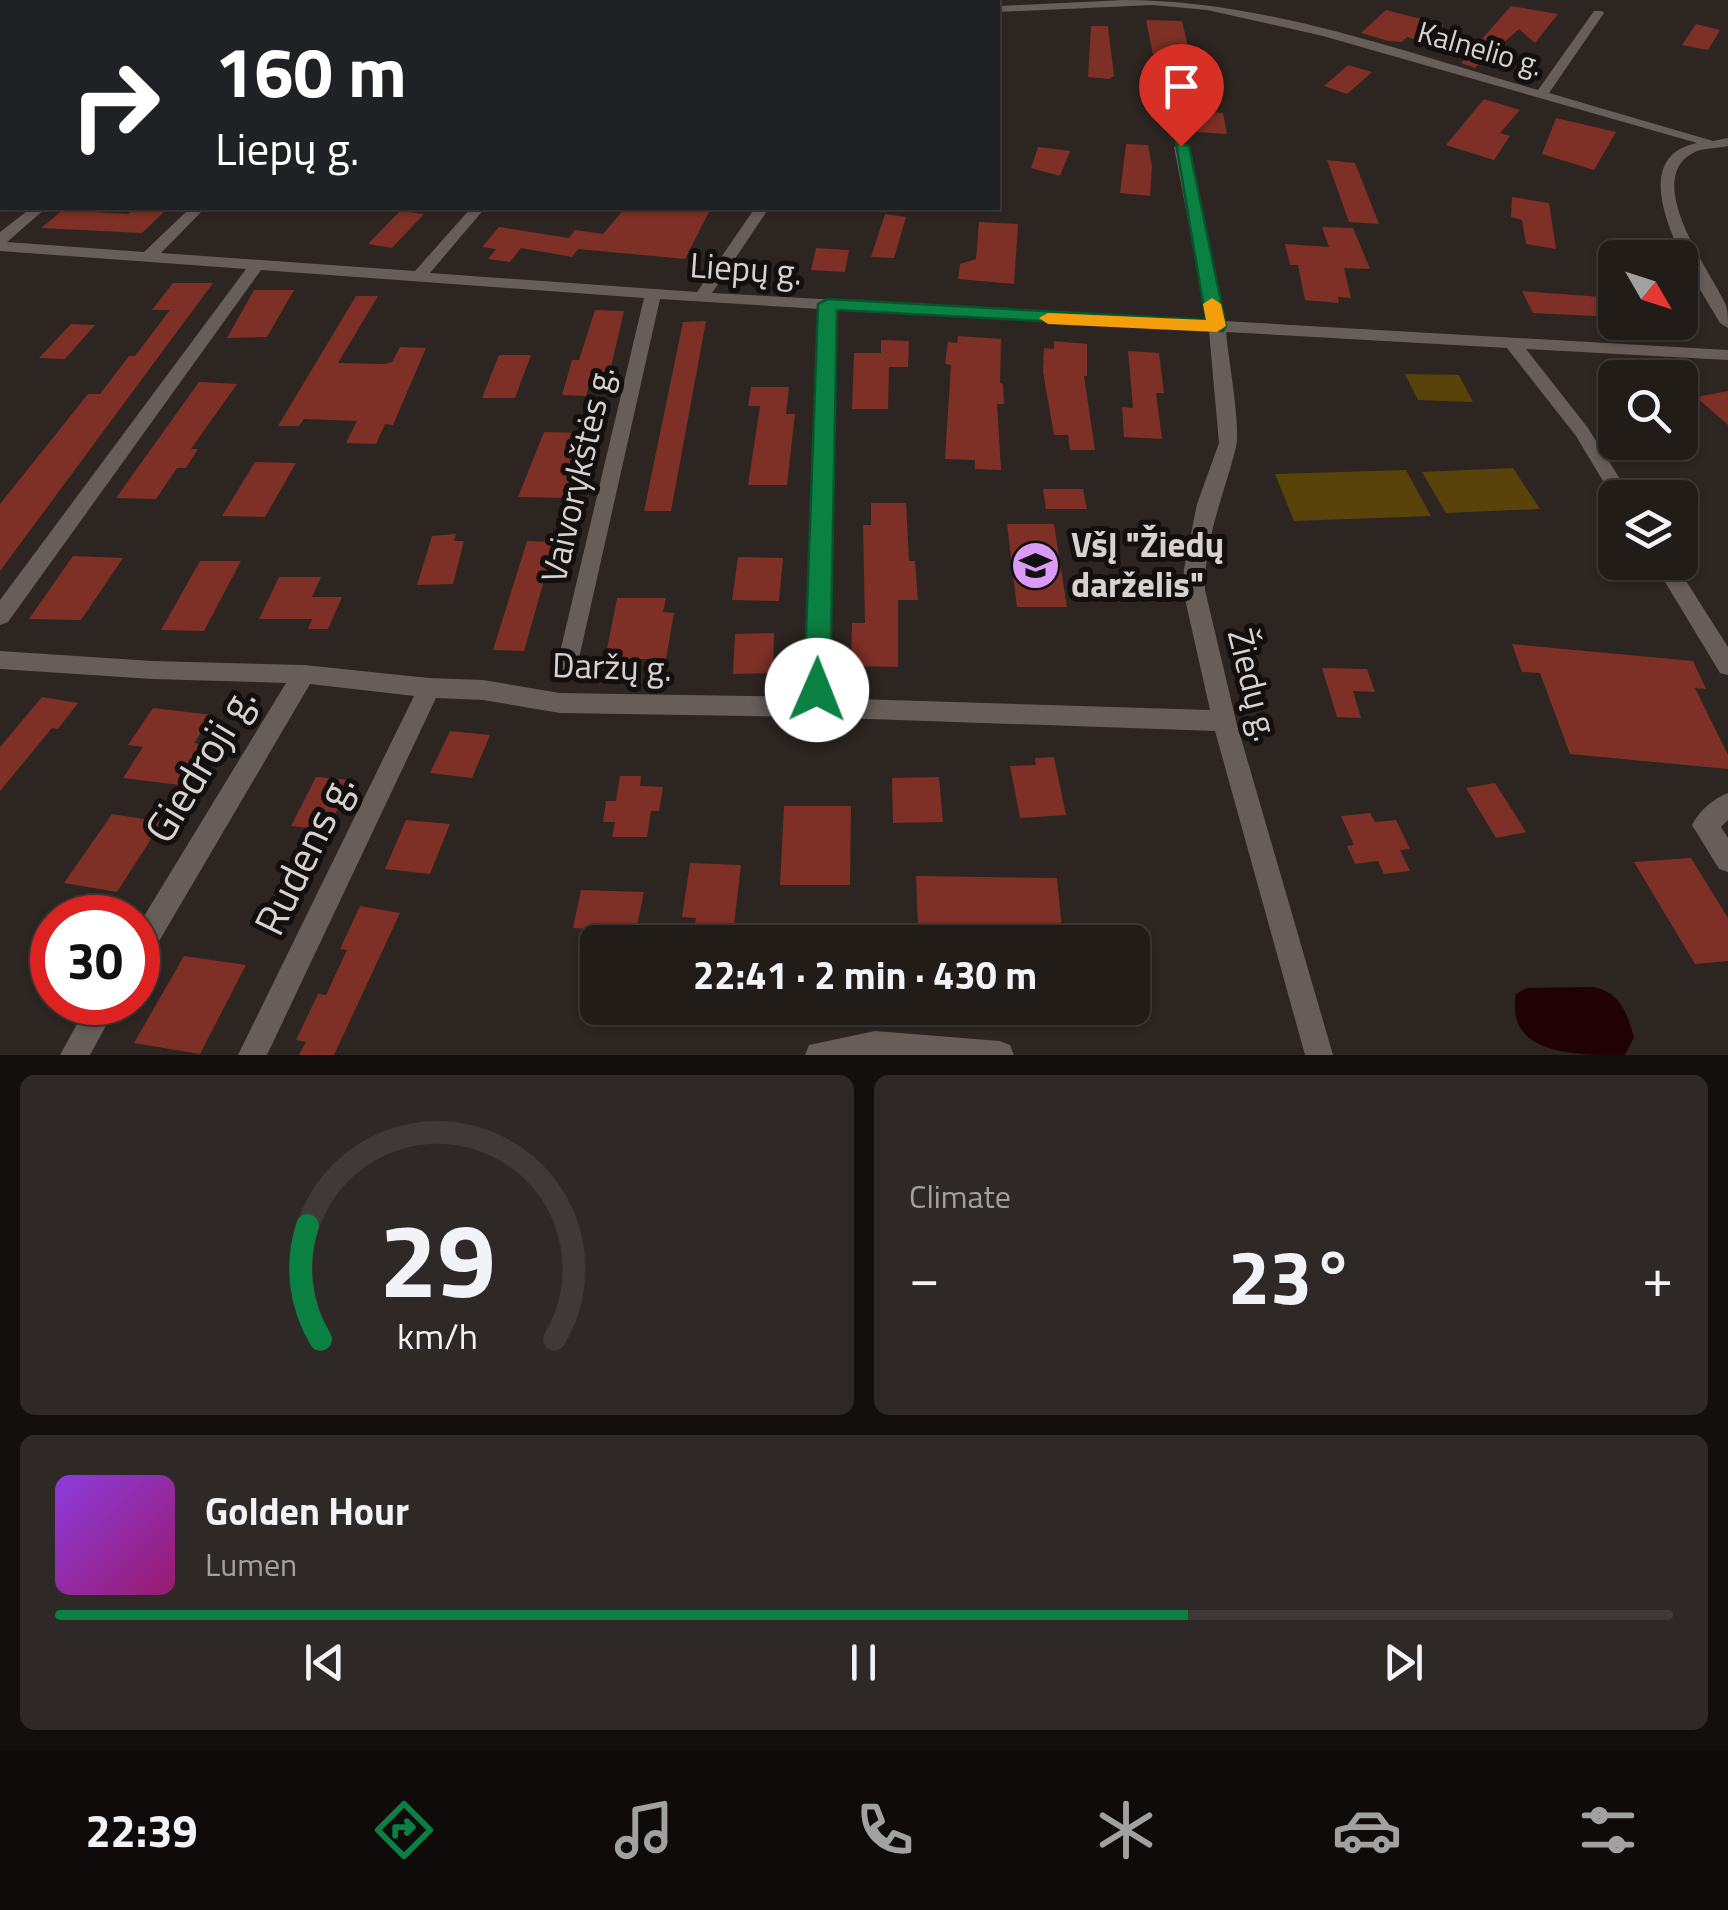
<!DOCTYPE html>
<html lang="en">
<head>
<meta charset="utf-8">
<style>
	:root { --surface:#221c19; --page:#2e2926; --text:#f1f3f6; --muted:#a2a1a2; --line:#3f3a38; --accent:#0b8043 }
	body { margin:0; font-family:"Titillium Web",sans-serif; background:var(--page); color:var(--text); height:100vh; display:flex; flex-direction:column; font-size:38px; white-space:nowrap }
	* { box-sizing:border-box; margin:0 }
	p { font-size:32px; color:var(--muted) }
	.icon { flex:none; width:55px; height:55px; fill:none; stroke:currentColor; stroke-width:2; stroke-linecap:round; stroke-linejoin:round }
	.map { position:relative; height:1055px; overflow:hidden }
	.details { display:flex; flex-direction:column; gap:20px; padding:20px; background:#130f0e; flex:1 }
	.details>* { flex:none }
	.top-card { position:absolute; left:0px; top:0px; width:1000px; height:210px; box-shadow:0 2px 8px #0004,0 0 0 2px var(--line); background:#202124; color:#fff; overflow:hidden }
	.needle { width:65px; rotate:129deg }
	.controls { position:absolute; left:1598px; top:240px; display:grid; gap:20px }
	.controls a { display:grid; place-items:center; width:100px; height:100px; border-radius:15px; background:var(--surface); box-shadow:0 2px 8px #0004,0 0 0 2px var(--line); font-size:50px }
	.speed { position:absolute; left:30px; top:895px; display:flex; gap:20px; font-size:50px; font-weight:700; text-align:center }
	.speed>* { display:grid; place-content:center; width:130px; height:130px; border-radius:50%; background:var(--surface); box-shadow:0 2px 8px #0004,0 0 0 2px var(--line); line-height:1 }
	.speed .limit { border:15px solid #d22; background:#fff; color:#111 }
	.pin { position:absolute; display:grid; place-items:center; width:85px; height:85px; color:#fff; margin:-102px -42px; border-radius:50% 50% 50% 0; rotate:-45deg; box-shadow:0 0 10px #0007 }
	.pin .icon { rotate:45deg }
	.me { position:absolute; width:110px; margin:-55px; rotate:1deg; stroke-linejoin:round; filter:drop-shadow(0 0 8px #0008) }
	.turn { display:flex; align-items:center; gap:35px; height:210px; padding:0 50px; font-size:45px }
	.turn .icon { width:130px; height:130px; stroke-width:2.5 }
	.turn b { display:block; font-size:70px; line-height:85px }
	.big { font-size:75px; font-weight:700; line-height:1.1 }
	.details .card { flex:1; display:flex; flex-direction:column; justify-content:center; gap:15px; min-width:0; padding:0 35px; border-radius:15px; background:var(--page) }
	.details .dial { align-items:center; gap:0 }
	.dial svg { height:260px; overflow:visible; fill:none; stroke:var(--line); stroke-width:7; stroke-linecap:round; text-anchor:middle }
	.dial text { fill:var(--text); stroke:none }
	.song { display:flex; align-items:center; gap:30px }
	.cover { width:120px; height:120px; border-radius:15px; background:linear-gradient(135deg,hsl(270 70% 55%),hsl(320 70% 35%)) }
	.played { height:10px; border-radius:5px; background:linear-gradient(90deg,var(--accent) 70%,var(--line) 70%) }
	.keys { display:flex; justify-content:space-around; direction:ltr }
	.heat { display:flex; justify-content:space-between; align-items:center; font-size:55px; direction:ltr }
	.details .tiles { flex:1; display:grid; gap:20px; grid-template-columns:1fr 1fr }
	.card:last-child { grid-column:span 2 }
	.trip { position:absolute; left:580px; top:925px; width:570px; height:100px; border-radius:15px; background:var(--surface); box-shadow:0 2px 8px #0004,0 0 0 2px var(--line); font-weight:700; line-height:100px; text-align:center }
	.tabs { display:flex; height:160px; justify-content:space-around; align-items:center; background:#0e0b0a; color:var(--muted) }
	.tabs .icon { width:70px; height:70px }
	.tabs .current { color:var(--accent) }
	.tabs b { font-size:45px; color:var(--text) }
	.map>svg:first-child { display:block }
	.green { fill:#59430a }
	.water { fill:#210006 }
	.building { fill:#7e3026 }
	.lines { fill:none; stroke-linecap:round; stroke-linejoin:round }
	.street { fill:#675d59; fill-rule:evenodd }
	.route { fill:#0b8043; stroke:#07532c; stroke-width:2.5 }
	.slow { fill:#f59e0b }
	.labels { text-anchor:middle; stroke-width:10; stroke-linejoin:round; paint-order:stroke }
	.far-street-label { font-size:30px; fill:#d7d2cf; stroke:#130f0e }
	.street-label { font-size:35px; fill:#d7d2cf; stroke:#130f0e }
	.poi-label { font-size:35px; font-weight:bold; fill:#d7d2cf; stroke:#130f0e; text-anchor:start }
	.near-street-label { font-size:42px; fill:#d7d2cf; stroke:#130f0e }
</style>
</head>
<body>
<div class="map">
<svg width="1728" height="1055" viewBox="0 0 1728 1055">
	<rect width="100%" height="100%" fill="#2d2521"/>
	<!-- green -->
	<path class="green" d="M1405 374 1459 375 1473 402 1418 400Z
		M1513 468 1540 509 1446 513 1422 472Z
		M1406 470 1431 516 1294 521 1275 474Z"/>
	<!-- water -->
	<path class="water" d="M1593 987C1620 992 1627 1013 1634 1037L1625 1055C1574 1055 1505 1055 1516 994L1527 988Z"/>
	<!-- building -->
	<path class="building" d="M1511 6 1558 14 1535 43 1519 29 1475 68 1461 63Z
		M1386 10 1444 25 1427 43 1407 37 1402 42 1389 41 1361 33Z
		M1146 20 1182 21 1190 55 1153 54Z
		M1696 24 1720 30 1708 50 1682 45Z
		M1091 26H1108L1114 76 1109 79 1088 77Z
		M1348 65 1372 72 1347 94 1324 86Z
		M1484 99 1520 110 1500 133 1510 136 1494 160 1446 145Z
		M1194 111 1223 113 1227 134 1198 132Z
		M1556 118 1616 132 1594 170 1542 154Z
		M1126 144 1148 145 1152 166 1150 196 1120 193Z
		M1038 147 1070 151 1060 176 1031 168Z
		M1327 160 1355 163 1379 224 1349 222Z
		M1512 197 1549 203 1556 249 1526 244 1522 220 1511 217Z
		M135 208H168L142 233 41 228 63 210 128 214Z
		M625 208H711L685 259 578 249 572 257 521 248 510 262 488 259 496 249 482 247 499 227 569 238 575 230 603 234Z
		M400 211 424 214 392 248 368 244Z
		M885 214 906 217 894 258 871 257Z
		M979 222 1018 224 1014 284 958 279 960 264 976 259Z
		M1322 227 1353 228 1370 269 1344 268 1351 298 1338 297 1339 303 1305 300 1298 265H1290L1285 244 1329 247Z
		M816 248 849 250 845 272 811 270Z
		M173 283H213L0 571V504L88 394H100L129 356H135L170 310H152Z
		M254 290H294L267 337 227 338Z
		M1522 291 1615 298V317L1533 313Z
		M356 296H378L338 363 385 364 392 362 400 347 426 348 393 425 385 424 376 444 346 443 357 421 304 419 299 426H278Z
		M595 310 624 311 608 380H591L586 396 562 395 572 360H579Z
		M706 321 671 511H644L683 322Z
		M71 324 95 325 65 359 39 358Z
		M958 336 1001 339 1000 383 1003 384 1004 404H997L1001 470 975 469V460L945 459 951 365 945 364 948 342 957 343Z
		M881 340 909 341 908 367H889L888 409H852L854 353H881Z
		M1054 341 1087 344V376H1084L1095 450H1070L1068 435H1054L1043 372 1044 348 1054 349Z
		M1128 351 1159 353 1164 393H1156L1162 439 1124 437 1122 407 1133 408Z
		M499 355H531L515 398H482Z
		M199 382 237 384 191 449H198L186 468H177L156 499 116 498Z
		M751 387H789L786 414H795L787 485H748L760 406H748Z
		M1728 391V425L1696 397Z
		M544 432 588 433 568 498 518 497Z
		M255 462 296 463 265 517 222 516Z
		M1043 489H1083L1087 509H1046Z
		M871 503H906L909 561H915L918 600H898V667L851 666 852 623H865L863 525H871Z
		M1007 524H1054L1067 607H1017Z
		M456 534 454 541H464L453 584 417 585 432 536Z
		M527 541 555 542 524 651 493 650Z
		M73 556 123 558 81 620 29 619Z
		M738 557 783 558 779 601 732 600Z
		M200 561H241L204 631 161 630Z
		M279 577H321L312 597H342L328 629H308L312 619H259Z
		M617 598H666L663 612 674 613 666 659H619L621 649H607Z
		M774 633 773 673 733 674 735 634Z
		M1512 644 1693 661 1706 689 1695 688 1728 755V769L1570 754 1540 673 1522 672Z
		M1322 668 1367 669 1375 692 1353 691 1361 718 1337 717Z
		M42 697 78 703 58 729 52 728 0 791V747Z
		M153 708 213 715 194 743 212 746 187 786 123 778 143 747 128 745Z
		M450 731 490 735 472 778 430 773Z
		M1054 757 1066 815 1020 818 1010 766 1036 765 1035 758Z
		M620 776H641L640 786 663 787 659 811H651L647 837H612L615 822H603L606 801H616Z
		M316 777 352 780 327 830 291 826Z
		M939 777 943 822 893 823 892 778Z
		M1495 783 1526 832 1496 838 1466 788Z
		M784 806H851L850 885H780Z
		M1370 813 1375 822 1396 820 1410 849 1400 850 1410 871 1384 874 1378 861 1355 864 1347 846 1354 845 1341 816Z
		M112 814 162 822 117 892 64 883Z
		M406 820 450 824 430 874 385 869Z
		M1691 858 1728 918V961L1695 964 1634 862Z
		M690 863 741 865 732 942H692L696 918 682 917Z
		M916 876 1057 878 1062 930 918 929Z
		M581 890 644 892 636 931 573 928Z
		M360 906 400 913 334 1055H299L306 1042 296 1040 318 994 326 995 347 950 340 949Z
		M184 956 246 965 200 1054 134 1043Z"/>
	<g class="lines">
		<!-- street -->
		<path class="street" d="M898 0H911L913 2H900Z
			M1124 0C1265 0 1403 52 1538 90L1594 11H1602L1604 13 1549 93 1713 141 1728 138V146C1719 148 1706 148 1697 151 1638 176 1711 272 1726 305 1728 312 1728 320 1728 328L1720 323C1698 285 1613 160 1697 143L1323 36 1207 10 1153 5 998 12V6Z
			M2 72V81L0 82V73Z
			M2 123V131L0 132V124Z
			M1181 143 1188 147 1224 321 1728 350V360L1526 349 1588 428 1632 498H1615V501L1576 436 1507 348 1226 332C1228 357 1241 426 1236 447 1224 496 1204 538 1205 590L1236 721 1333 1055H1305L1215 731 813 717 560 713 483 700 436 698 267 1055H238L414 696 310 684 148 960 138 963V926L286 683 152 679 0 669V651L152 661 304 665 429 678 483 680 560 693 809 697 806 691 819 309 660 299 575 676 567 678 559 676 556 669 644 298 261 270 8 622 0 625V600L246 269 0 251V232L31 208H46L7 242 144 252 190 208H205L161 253 415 271 471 208H485L430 273 697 292 755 208H769L712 293 1207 320 1174 147ZM835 309 1209 331 1219 443 1197 504 1184 569 1183 590 1210 710 825 698 828 691Z
			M1653 562H1674L1728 647V675L1720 673Z
			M1728 793V820L1721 827 1728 838V872L1719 869 1692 825C1699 811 1714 798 1728 793Z
			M89 1002H119L90 1055H60Z
			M875 1031 1000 1041 1010 1045 1014 1055H805L809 1045Z"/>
	</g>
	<!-- route -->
	<path class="route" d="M1176 143 1189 146 1226 326 1223 331 837 310 830 690 826 698 817 701 808 698 804 690 818 304 828 299 1206 320Z"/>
	<!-- slow -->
	<path class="slow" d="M1212 298 1221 304 1226 326 1217 332 1048 324 1039 318 1048 313 1206 320 1203 304Z"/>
	<!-- icons -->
	<defs>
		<symbol id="school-disc" viewBox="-11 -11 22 22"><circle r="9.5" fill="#da9af6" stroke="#130f0e"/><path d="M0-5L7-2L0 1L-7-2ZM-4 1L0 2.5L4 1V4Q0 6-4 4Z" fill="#111"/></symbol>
	</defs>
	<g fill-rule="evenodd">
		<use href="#school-disc" x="1008" y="538" width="55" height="55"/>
	</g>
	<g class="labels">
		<!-- far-street labels -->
		<g class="far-street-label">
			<text transform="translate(1480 49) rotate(16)" y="10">Kalnelio g.</text>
		</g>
		<!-- street labels -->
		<g class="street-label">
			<text transform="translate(746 269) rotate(4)" y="12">Liepų g.</text>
			<text transform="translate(578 474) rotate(-77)" y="12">Vaivorykštės g.</text>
			<text transform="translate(612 667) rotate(2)" y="12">Daržų g.</text>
			<text transform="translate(1253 685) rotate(76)" y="12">Žiedų g.</text>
		</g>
		<!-- poi labels -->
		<g class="poi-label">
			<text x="1071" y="557">VšĮ "Žiedų<tspan x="1071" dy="40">darželis"</tspan></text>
		</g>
		<!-- near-street labels -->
		<g class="near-street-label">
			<text transform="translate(200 764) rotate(-59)" y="15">Giedroji g.</text>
			<text transform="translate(304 854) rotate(-64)" y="15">Rudens g.</text>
		</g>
	</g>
</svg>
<div class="controls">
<a><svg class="needle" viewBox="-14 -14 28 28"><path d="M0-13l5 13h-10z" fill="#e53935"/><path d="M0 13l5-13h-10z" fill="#a2a1a2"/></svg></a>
<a><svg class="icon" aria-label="search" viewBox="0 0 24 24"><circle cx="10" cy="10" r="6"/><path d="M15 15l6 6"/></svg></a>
<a><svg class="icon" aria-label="layers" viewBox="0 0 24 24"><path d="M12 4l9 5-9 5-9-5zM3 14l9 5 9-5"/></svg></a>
</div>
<div class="speed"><div class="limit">30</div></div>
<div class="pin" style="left:1181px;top:146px;background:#d93025"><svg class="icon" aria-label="arrive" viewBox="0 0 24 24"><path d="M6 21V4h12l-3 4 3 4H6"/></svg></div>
<svg class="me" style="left:817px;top:690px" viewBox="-20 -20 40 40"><circle r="19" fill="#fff"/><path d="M0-13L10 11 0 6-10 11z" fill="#0b8043"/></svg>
<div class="trip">22:41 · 2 min · 430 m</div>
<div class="top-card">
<div class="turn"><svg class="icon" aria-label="right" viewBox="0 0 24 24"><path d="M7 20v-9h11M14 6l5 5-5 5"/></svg><div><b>160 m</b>Liepų g.</div></div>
</div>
</div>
<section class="details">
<div class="tiles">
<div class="card dial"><svg viewBox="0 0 100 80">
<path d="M14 69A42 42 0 1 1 86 69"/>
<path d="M14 69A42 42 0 0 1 10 34" stroke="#0b8043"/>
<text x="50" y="56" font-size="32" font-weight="700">29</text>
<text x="50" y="72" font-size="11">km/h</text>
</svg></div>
<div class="card"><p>Climate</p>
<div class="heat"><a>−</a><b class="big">23°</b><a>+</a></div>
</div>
<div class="card">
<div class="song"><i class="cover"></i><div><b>Golden Hour</b><p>Lumen</p></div></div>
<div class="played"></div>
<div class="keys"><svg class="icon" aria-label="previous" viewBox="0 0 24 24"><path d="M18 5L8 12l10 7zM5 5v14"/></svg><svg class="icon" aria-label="pause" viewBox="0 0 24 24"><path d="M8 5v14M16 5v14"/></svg><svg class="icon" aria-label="next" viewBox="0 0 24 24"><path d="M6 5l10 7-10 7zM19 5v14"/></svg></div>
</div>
</div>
</section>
<nav class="tabs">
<b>22:39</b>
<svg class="icon current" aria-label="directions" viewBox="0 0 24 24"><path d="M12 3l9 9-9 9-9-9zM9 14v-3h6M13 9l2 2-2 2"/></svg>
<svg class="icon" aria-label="music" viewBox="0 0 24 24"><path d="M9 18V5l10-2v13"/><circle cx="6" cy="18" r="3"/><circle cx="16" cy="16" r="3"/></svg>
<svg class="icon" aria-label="phone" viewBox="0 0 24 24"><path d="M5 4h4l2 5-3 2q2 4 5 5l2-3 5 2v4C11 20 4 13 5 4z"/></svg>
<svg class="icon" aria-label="climate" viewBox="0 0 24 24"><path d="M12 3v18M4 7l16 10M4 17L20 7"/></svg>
<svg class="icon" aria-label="car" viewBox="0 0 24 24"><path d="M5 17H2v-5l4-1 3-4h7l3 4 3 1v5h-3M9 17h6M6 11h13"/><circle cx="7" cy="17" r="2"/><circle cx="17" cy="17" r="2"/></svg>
<svg class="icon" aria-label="filters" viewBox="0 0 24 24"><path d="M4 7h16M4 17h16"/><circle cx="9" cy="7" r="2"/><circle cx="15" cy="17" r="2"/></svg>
</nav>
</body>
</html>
